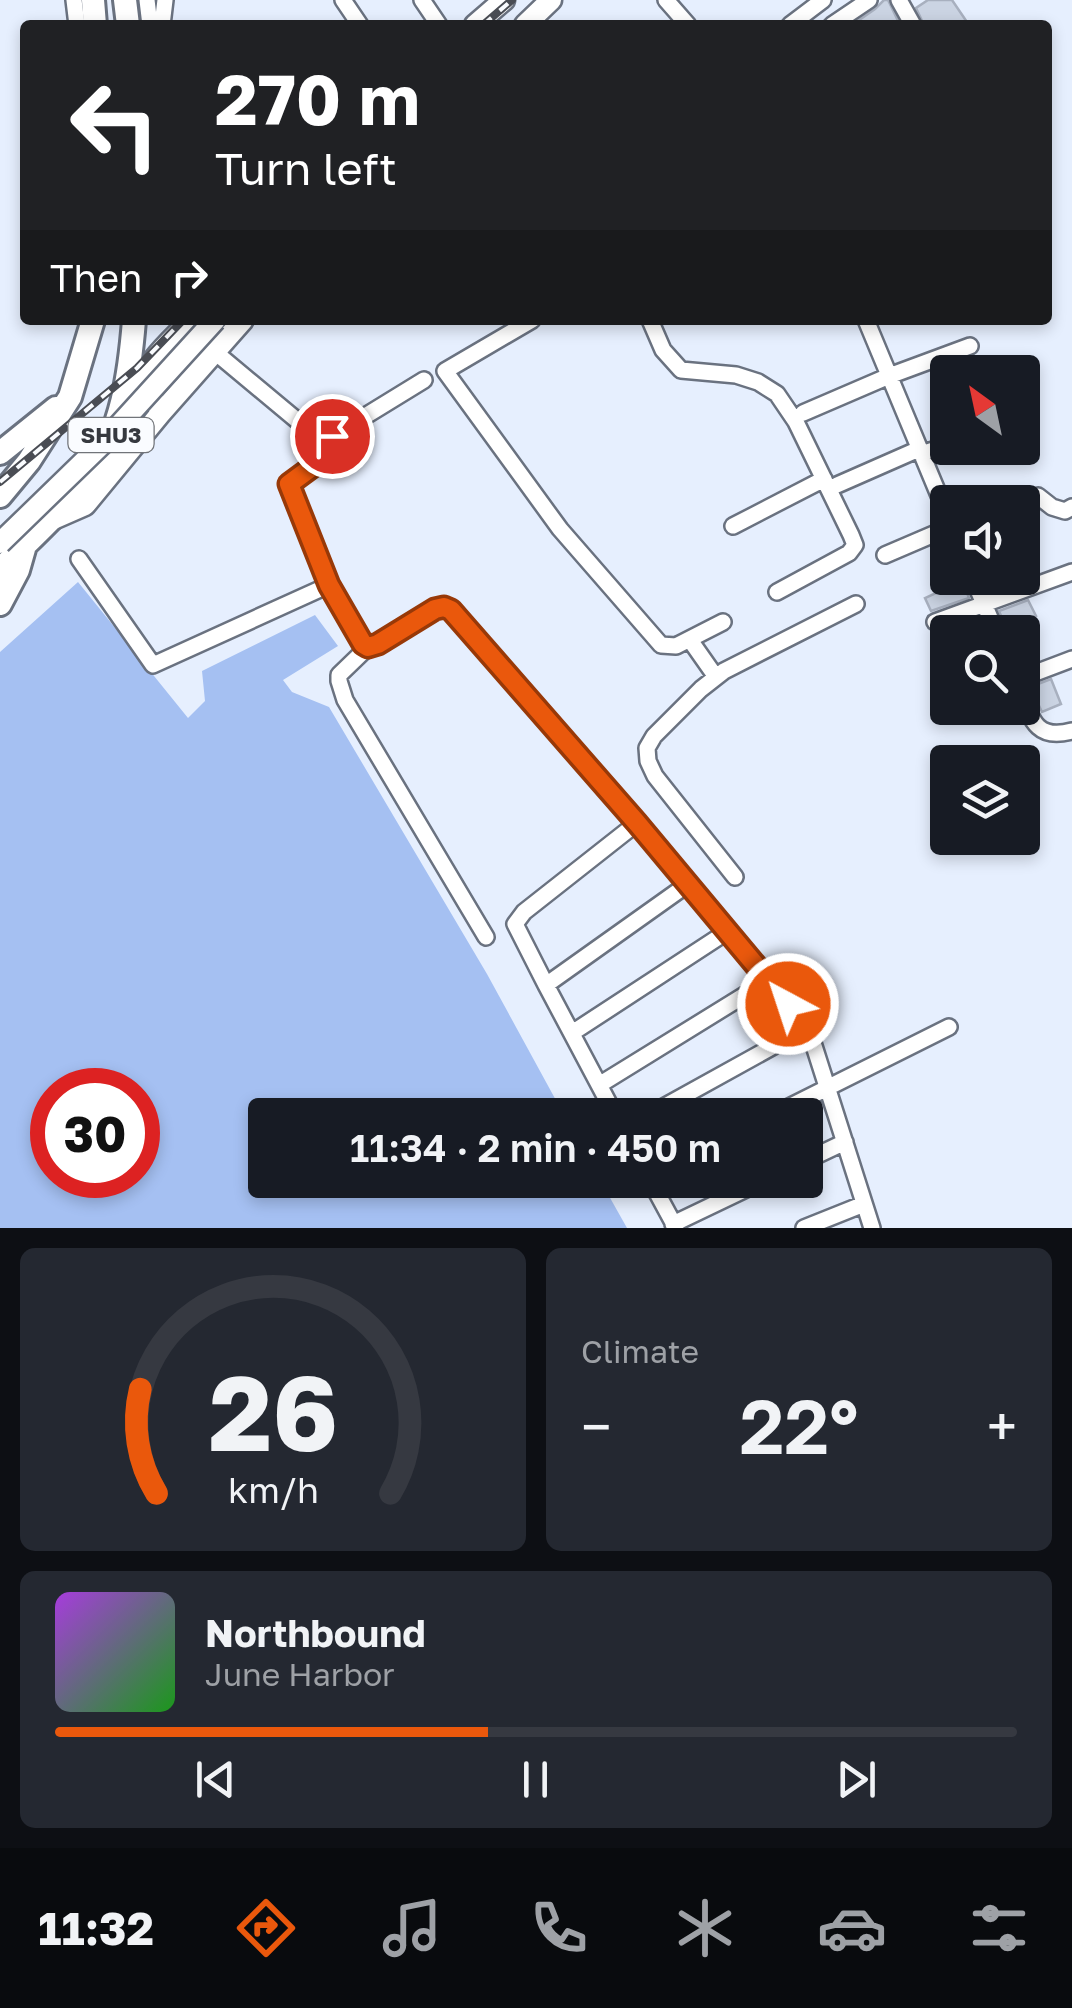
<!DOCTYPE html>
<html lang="en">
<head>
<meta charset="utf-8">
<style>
	:root { --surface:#171b24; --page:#242831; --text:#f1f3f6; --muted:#9ea1a6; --line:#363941; --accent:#ea580c }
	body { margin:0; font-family:"Golos Text",sans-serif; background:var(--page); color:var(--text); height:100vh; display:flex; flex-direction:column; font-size:38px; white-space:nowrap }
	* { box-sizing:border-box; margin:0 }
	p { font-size:32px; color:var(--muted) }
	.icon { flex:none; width:55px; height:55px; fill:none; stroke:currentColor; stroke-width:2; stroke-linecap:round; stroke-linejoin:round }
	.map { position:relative; height:1228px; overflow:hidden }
	.drawer { display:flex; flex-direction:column; gap:20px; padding:20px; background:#0d0f14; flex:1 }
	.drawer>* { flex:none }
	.guide { position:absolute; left:20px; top:20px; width:1032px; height:305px; border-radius:10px; box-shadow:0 5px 15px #0003; background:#202124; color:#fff; overflow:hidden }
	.needle { width:65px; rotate:327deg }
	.fabs { position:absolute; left:930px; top:355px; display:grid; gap:20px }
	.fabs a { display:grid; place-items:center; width:110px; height:110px; border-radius:10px; background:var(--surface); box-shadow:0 5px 15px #0003; font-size:50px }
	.speed { position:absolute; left:30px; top:1068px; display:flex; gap:20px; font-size:50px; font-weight:700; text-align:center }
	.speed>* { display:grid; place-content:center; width:130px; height:130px; border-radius:50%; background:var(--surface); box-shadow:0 5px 15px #0003; line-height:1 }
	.speed .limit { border:15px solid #d22; background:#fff; color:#111 }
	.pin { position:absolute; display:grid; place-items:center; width:85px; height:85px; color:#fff; margin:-42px; border:5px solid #fff; border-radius:50%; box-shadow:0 2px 10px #0007 }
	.me { position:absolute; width:110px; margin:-55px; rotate:320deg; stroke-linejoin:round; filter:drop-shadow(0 0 8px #0008) }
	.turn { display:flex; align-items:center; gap:35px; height:210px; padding:0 30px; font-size:45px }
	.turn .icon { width:130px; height:130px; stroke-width:2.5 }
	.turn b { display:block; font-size:70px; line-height:85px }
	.then { display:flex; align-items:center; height:95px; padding:0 30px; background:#0003; gap:20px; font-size:38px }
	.big { font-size:75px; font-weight:600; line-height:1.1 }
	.drawer .card { flex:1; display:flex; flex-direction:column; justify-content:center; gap:15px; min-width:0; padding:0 35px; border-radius:15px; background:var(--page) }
	.drawer .dial { align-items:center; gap:0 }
	.dial svg { height:260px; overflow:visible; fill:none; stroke:var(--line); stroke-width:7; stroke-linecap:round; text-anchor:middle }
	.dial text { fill:var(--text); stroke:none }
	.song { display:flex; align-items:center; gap:30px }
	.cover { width:120px; height:120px; border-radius:15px; background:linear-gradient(135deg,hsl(280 70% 55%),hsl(120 70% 35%)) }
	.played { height:10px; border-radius:5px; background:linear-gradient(90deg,var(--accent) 45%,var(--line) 45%) }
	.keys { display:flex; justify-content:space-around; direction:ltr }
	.heat { display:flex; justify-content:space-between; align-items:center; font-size:55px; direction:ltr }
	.drawer .tiles { flex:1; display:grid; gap:20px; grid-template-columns:1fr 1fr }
	.card:last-child { grid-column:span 2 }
	.trip { position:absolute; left:248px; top:1098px; width:575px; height:100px; border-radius:10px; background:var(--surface); box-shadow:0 5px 15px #0003; font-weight:600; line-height:100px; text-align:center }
	.menu { display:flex; height:160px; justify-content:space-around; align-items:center; background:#090b0e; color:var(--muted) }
	.menu .icon { width:70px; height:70px }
	.menu .active { color:var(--accent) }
	.menu b { font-size:45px; color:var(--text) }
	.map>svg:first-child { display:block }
	.green { fill:#a5c0f2; fill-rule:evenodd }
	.building { fill:#cbd4e3; stroke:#a8b0bf; stroke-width:2.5 }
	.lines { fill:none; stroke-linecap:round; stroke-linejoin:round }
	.minor-casing { stroke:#6a7280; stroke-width:20 }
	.major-casing { stroke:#6a7280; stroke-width:25 }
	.highway-casing { stroke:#6a7280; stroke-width:28 }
	.minor { stroke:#fff; stroke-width:15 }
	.major { stroke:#fff; stroke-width:20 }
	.highway { stroke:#fff; stroke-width:22 }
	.rail-casing { stroke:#4a4d54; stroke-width:8 }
	.rail { stroke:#fafcff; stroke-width:4; stroke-dasharray:11; stroke-linecap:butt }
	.major-bridge-casing { stroke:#6a7280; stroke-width:25; stroke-linecap:butt }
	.major-bridge { stroke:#fff; stroke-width:20 }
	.route-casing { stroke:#983908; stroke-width:25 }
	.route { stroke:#ea580c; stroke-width:18 }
	.labels { text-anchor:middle; stroke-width:9; stroke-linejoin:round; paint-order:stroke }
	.shield { fill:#fafcff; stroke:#717479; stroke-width:2.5 }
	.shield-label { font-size:22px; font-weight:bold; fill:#36393f }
</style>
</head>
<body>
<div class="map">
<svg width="1072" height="1228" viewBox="0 0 1072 1228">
	<rect width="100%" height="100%" fill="#e6effe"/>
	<!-- green -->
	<path class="green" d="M78 582 188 718 205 701 202 671 315 615 338 646 283 680 292 692 329 707 487 974 564 1115H265V1180H600L627 1228H0V652ZM52 1090H138V1175H52Z"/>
	<!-- building -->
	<path class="building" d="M884 0H888L900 25H852L875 9Z
		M928 0H952L969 25H924L916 8Z
		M962 581 969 598 931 611 925 598Z
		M1028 600 1036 616 1007 630 999 611Z
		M1051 679 1061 704 1042 712 1030 687Z"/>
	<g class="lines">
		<defs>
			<path id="minor" d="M74 0 77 25
				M147 0 150 25
				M343 0 360 25
				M422 0 439 25
				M666 0 688 25
				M899 0 913 25
				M162 25 165 0
				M790 25 823 0
				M832 25 869 0
				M532 320 445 371 560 529 661 645 676 646 723 622
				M650 320 663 350 681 370 736 375 758 382 777 394 796 422 851 535 855 545 849 553 777 592
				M866 320 948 517
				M215 352 323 442 327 456 289 484 329 585 363 643 368 647 377 644 435 609 444 607 451 610 637 823 808 1027 872 1228
				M803 413 889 376 970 346
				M323 442 424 380
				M921 454 948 445
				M837 485 919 449
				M1018 502 1038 496 1052 507 1065 511 1072 507
				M733 526 824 479
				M885 555 948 528
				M79 559 153 665 329 585
				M973 578 996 632
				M935 622 1072 572
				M690 640 716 677
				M368 647 339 675V681L345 700 486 937
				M1022 678 1072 659
				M1022 695C1032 723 1039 740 1072 731
				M637 823 524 912 515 924 546 985 688 884
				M735 877 655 776 648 761 647 748 654 736 701 689 724 671 856 604
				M546 985 615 1115
				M572 1033 728 931
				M599 1085 769 980
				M649 1115 808 1027
				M773 1115 949 1027
				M805 1161 845 1142
				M650 1180 676 1228
				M673 1224 765 1180
				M804 1228 864 1204"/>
			<path id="major" d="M475 25 504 0
				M525 25 551 0
				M158 406 142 390C142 363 174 339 191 320
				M53 519 85 505 160 414 243 320"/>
			<path id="highway" d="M93 0 95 25
				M125 0 128 25
				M0 453 56 408
				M0 496 29 461 70 397 93 320
				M0 570C30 539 65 509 90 474 122 432 130 371 134 320
				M0 604 18 570 24 549"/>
		</defs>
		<!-- minor casing -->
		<use href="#minor" class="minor-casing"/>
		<!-- major casing -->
		<use href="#major" class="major-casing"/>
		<!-- highway casing -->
		<use href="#highway" class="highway-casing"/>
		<!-- minor -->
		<use href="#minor" class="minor"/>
		<!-- major -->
		<use href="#major" class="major"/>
		<!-- highway -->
		<use href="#highway" class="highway"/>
		<defs>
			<path id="rail" d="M483 25 512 0
				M0 482 137 368 183 320"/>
		</defs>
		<!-- rail casing -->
		<use href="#rail" class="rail-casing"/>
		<!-- rail -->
		<use href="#rail" class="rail"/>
		<defs>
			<path id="major-bridge" d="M0 543 103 443 215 320"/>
		</defs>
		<!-- major-bridge casing -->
		<use href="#major-bridge" class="major-bridge-casing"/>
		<!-- major-bridge -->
		<use href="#major-bridge" class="major-bridge"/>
	</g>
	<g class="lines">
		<defs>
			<path id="route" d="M332 436 323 442 327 456 289 484 329 585 363 644 368 647 378 644 435 609 444 607 451 610 637 823 788 1004"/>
		</defs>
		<!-- route casing -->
		<use href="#route" class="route-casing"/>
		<!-- route -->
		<use href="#route" class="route"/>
	</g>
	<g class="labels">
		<!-- shield labels -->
		<rect class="shield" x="68.5" y="418" width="85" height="34" rx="8"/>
		<g class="shield-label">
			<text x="111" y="443">SHU3</text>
		</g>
	</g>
</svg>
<div class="fabs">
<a><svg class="needle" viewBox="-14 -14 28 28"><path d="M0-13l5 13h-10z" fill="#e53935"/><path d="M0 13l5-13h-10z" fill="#9ea1a6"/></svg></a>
<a><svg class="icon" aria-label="sound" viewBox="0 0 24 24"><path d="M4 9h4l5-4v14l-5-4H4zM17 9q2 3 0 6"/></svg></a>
<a><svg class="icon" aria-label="search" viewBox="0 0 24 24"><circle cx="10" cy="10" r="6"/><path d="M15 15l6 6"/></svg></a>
<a><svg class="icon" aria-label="layers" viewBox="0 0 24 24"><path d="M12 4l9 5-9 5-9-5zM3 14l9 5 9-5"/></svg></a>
</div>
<div class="speed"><div class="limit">30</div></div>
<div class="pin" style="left:332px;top:436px;background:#d93025"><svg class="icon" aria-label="arrive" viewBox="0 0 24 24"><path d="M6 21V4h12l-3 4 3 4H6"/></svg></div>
<svg class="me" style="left:788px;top:1004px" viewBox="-20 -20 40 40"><circle r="17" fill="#ea580c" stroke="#fff" stroke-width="3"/><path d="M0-11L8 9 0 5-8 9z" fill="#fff"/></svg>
<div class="trip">11:34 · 2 min · 450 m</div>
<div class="guide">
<div class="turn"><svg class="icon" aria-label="left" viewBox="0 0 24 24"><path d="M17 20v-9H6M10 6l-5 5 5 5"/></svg><div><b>270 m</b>Turn left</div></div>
<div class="then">Then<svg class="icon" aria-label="right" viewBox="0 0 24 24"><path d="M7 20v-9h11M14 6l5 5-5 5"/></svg></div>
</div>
</div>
<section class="drawer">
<div class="tiles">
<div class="card dial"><svg viewBox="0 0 100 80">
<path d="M14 69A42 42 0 1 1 86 69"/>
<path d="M14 69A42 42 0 0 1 9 37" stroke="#ea580c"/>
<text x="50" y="56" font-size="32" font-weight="700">26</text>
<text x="50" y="72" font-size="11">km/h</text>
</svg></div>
<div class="card"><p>Climate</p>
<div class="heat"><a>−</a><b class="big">22°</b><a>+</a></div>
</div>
<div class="card">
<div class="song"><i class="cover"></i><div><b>Northbound</b><p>June Harbor</p></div></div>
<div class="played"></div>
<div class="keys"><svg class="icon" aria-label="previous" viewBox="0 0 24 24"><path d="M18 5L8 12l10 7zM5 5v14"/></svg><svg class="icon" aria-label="pause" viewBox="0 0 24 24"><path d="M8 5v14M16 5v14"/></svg><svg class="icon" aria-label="next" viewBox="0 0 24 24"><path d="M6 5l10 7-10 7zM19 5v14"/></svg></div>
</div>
</div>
</section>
<nav class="menu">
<b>11:32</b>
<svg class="icon active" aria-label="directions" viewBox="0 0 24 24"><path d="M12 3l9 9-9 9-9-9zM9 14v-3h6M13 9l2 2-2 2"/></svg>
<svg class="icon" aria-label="music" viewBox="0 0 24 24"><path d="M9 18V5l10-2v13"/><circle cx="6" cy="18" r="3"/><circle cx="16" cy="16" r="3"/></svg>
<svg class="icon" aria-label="phone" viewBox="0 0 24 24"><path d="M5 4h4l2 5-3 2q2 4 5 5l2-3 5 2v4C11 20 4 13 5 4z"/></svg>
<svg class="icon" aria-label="climate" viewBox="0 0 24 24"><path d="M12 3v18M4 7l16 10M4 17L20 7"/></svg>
<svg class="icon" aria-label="car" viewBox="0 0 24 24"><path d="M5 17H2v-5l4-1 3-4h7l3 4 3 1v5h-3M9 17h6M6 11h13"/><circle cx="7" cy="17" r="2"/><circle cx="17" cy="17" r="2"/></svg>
<svg class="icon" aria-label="filters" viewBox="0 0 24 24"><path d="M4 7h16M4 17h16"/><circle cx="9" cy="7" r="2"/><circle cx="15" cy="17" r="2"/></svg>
</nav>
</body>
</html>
